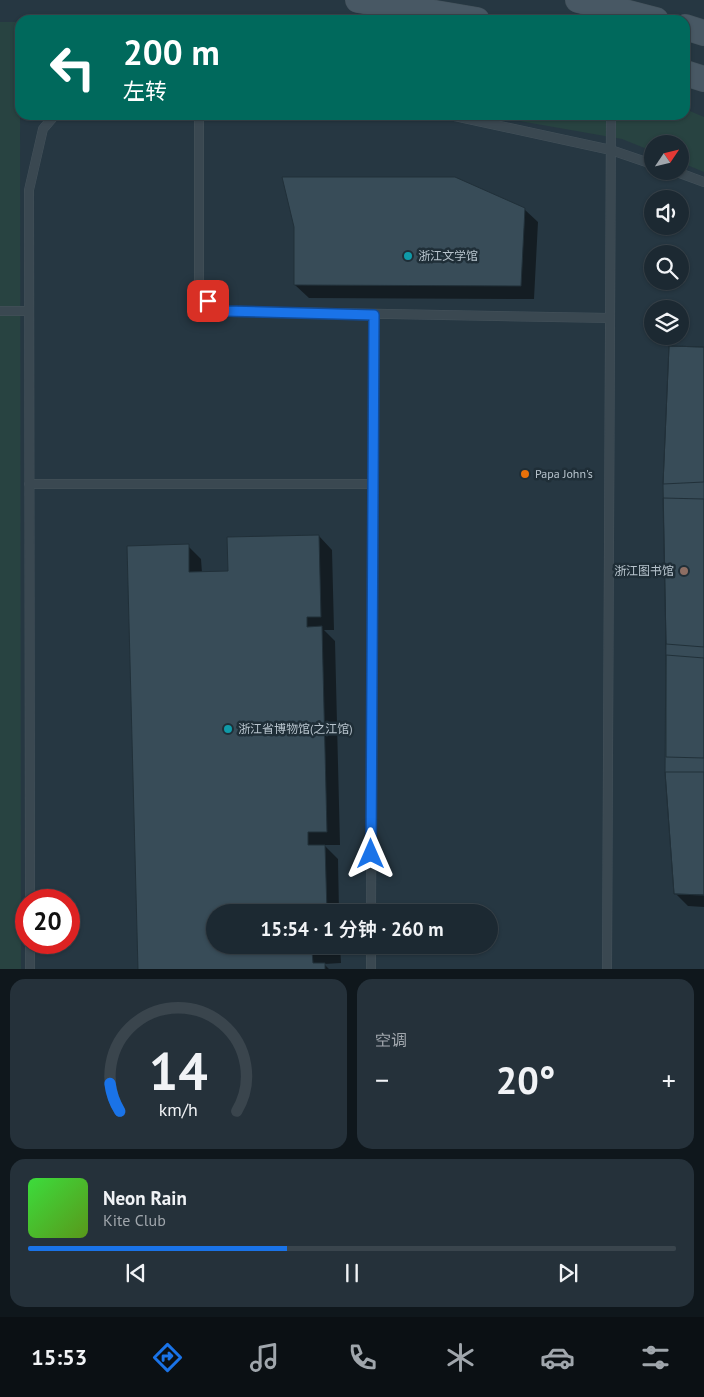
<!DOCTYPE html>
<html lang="zh">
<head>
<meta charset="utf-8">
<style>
	:root { --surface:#1c2932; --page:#25313a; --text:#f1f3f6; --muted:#a0a6ac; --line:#3a454d; --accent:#1a73e8 }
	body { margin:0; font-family:"PT Sans","Noto Sans SC",sans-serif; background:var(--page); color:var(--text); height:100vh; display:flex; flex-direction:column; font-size:19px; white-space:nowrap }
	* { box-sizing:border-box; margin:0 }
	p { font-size:16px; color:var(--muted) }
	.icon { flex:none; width:28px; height:28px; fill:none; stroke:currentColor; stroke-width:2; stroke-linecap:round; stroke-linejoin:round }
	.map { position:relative; height:969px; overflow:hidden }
	.drawer { display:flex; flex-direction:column; gap:10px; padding:10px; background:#0f171c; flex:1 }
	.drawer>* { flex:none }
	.banner { position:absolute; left:15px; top:15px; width:675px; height:105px; border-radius:15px; box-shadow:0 1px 4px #0004,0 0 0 1px var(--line); background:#00695c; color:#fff; overflow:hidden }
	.needle { width:32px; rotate:55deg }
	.fabs { position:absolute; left:644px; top:135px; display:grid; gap:10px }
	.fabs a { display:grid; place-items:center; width:45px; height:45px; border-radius:50%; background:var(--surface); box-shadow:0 1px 4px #0004,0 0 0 1px var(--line); font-size:25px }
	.speed { position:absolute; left:15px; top:889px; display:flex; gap:10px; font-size:25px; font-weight:700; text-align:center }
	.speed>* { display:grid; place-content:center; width:65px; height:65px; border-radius:50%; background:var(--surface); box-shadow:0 1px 4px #0004,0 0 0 1px var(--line); line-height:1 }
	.speed .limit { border:8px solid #d22; background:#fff; color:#111 }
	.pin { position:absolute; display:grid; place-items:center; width:42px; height:42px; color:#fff; margin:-21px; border-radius:10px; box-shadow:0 2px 8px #0006 }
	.me { position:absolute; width:55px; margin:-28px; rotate:0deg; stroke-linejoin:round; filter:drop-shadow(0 0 4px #0008) }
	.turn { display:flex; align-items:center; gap:18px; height:105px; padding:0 25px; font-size:22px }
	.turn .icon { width:65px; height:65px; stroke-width:2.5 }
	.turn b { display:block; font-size:35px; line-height:42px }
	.big { font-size:38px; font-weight:600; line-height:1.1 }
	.drawer .widget { flex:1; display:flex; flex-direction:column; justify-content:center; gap:8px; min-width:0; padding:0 18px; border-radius:15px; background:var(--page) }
	.drawer .dial { align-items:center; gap:0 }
	.dial svg { height:130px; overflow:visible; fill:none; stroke:var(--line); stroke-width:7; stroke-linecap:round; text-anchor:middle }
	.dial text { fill:var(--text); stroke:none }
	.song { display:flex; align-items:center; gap:15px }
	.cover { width:60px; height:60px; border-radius:8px; background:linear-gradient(135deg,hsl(120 70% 55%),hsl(90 70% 35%)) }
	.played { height:5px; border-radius:2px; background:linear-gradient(90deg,var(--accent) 40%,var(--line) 40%) }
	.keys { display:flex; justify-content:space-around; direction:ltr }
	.heat { display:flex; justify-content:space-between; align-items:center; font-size:28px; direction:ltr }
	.drawer .tiles { flex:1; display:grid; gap:10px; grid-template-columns:1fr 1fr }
	.widget:last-child { grid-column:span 2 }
	.trip { position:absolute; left:206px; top:904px; width:292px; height:50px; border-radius:25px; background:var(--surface); box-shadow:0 1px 4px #0004,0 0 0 1px var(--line); font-weight:600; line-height:50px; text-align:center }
	.tabs { display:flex; height:80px; justify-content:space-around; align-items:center; background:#0b1014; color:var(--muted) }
	.tabs .icon { width:35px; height:35px }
	.tabs .selected { color:var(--accent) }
	.tabs b { font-size:22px; color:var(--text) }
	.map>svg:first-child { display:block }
	.green { fill:#284341 }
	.shadow { fill:#0007 }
	.building { fill:#384c58; stroke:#213039 }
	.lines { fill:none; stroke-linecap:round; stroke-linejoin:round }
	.service-casing { stroke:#44525b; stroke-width:10 }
	.secondary-casing { stroke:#44525b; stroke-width:26 }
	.service { stroke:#3a4851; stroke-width:9 }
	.secondary { stroke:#485864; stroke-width:25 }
	.route-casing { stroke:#114b97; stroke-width:12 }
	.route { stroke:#1a73e8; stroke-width:9 }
	.culture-dot { fill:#0f9aa8; stroke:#1f2e37; stroke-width:2 }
	.food-dot { fill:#e8710a; stroke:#1f2e37; stroke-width:2 }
	.education-dot { fill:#8d6e63; stroke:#1f2e37; stroke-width:2 }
	.labels { text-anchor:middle; stroke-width:5; stroke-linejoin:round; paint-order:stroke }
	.poi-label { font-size:12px; fill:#b7c3cc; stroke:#1f2e37; text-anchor:start }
</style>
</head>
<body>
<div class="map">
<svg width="704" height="970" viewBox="0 0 704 970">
	<rect width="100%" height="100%" fill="#263742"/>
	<!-- green -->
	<path class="green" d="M0 22H20L21 969 0 970Z
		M685 109 704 117V172L680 162V144H652V151L622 139 486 115H685Z"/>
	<!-- shadow -->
	<path class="shadow" d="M524 209 538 222 534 299 309 298 295 285Z
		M704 348V907L688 906 675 893 667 772 664 484Z
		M319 536 332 550 334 630H324L335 641 340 845H324L338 859 339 912H215V945H340L341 963 324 964 330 970H139L188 546 201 559 202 573 229 572Z"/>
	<!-- building -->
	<path class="building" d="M282 177H455L525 208 521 286 294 285V227Z
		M669 346 704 347V895L674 894 665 772 666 644 663 484Z
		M669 346 704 347V482L663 484Z
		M663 498 704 499V647L666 644Z
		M319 535 321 617H307V627L322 626 327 832H308V845H325L327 912H215V945H328V951H312L313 963H325V970H138L127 546 189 544V572L228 571 227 537Z
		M666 655 704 658V758L666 757Z
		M665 772H704V895L674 894Z"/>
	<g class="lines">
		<defs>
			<path id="service" d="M199 115V286L208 301 225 311 610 318
				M450 115 611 150 652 164
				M674 171 704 182
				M0 311H29
				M29 484H373
				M30 900 29 190 43 129 55 115
				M371 912 374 315
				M30 942V970
				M371 970V945
				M607 970 611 115"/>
			<path id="secondary" d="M358 0 477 20
				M578 0 656 20
				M685 27 704 33
				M685 73 704 79"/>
		</defs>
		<!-- service casing -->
		<use href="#service" class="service-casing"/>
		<!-- secondary casing -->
		<use href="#secondary" class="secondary-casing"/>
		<!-- service -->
		<use href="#service" class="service"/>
		<!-- secondary -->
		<use href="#secondary" class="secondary"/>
	</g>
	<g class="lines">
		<defs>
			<path id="route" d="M208 301 225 311 374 315 371 854"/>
		</defs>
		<!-- route casing -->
		<use href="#route" class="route-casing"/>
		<!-- route -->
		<use href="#route" class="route"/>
	</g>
	<!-- markers -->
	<g class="culture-dot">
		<circle cx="408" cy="256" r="5"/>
		<circle cx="228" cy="729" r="5"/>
	</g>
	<circle class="food-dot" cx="525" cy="474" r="5"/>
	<circle class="education-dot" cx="684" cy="571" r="5"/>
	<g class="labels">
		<!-- poi labels -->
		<g class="poi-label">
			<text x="418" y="260">浙江文学馆</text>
			<text x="535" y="478">Papa John's</text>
			<text x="674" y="575" text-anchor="end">浙江图书馆</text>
			<text x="238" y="733">浙江省博物馆(之江馆)</text>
		</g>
	</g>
</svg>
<div class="fabs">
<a><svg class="needle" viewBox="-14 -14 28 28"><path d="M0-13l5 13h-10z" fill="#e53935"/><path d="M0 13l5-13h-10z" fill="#a0a6ac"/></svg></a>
<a><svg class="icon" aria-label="sound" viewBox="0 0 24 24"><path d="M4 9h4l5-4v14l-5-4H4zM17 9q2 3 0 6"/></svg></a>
<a><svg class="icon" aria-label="search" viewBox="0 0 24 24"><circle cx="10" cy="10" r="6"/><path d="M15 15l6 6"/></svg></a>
<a><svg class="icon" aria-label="layers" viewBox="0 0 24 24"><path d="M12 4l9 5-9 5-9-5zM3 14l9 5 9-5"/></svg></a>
</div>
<div class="speed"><div class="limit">20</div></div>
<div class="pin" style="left:208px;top:301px;background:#d93025"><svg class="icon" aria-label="arrive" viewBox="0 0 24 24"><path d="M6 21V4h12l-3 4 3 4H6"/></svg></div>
<svg class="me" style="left:371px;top:854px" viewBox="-20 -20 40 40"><path d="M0-17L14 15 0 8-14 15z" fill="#1a73e8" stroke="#fff" stroke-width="4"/></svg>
<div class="trip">15:54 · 1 分钟 · 260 m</div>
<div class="banner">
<div class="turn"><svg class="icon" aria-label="left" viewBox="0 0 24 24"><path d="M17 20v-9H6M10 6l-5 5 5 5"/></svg><div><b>200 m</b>左转</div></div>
</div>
</div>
<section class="drawer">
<div class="tiles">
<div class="widget dial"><svg viewBox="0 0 100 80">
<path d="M14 69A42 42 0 1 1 86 69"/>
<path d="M14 69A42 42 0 0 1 8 52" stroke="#1a73e8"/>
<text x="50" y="56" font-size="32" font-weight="700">14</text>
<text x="50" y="72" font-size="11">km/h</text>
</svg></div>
<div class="widget"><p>空调</p>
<div class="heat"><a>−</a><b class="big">20°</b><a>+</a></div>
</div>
<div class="widget">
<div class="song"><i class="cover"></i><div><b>Neon Rain</b><p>Kite Club</p></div></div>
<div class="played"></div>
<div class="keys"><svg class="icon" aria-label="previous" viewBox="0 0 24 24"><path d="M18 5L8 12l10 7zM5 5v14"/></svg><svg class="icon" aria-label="pause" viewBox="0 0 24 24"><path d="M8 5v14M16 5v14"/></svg><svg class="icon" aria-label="next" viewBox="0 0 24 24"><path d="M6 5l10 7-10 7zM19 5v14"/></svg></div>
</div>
</div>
</section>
<nav class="tabs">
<b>15:53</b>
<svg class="icon selected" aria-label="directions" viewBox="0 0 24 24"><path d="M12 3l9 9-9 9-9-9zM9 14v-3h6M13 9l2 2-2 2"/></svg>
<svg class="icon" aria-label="music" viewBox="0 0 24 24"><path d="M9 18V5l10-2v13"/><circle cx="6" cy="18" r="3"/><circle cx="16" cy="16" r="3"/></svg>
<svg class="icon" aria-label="phone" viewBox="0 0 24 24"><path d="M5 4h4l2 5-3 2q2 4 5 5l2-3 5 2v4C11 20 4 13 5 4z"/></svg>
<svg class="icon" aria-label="climate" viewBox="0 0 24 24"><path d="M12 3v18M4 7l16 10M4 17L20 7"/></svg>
<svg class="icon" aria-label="car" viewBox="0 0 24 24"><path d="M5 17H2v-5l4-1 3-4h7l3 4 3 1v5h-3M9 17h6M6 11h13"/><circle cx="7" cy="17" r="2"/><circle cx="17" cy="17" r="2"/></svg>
<svg class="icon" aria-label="filters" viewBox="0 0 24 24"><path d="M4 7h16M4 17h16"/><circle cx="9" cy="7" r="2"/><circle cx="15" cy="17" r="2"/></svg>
</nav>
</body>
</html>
